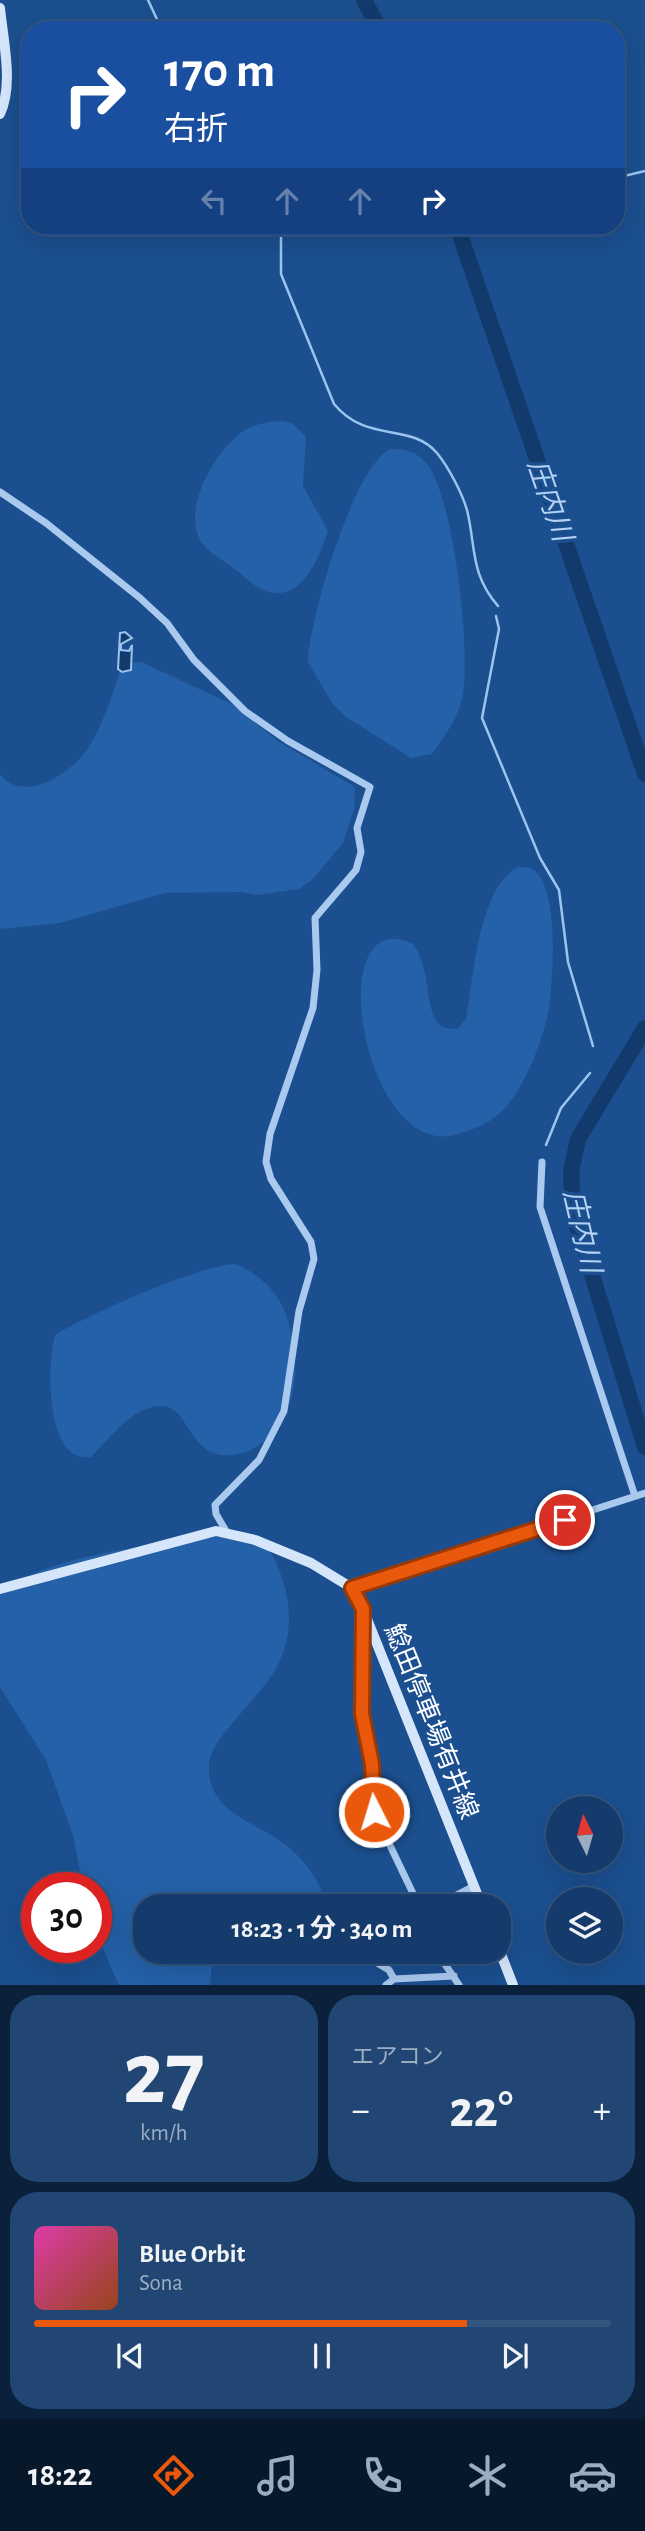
<!DOCTYPE html>
<html lang="ja">
<head>
<meta charset="utf-8">
<style>
	:root { --surface:#143b6b; --page:#214673; --text:#f1f3f6; --muted:#9dadc1; --line:#33557e; --accent:#ea580c }
	body { margin:0; font-family:"Alegreya Sans","Noto Sans JP",sans-serif; background:var(--page); color:var(--text); height:100vh; display:flex; flex-direction:column; font-size:26px; white-space:nowrap }
	* { box-sizing:border-box; margin:0 }
	p { font-size:23px; color:var(--muted) }
	.icon { flex:none; width:38px; height:38px; fill:none; stroke:currentColor; stroke-width:2; stroke-linecap:round; stroke-linejoin:round }
	.map { position:relative; height:1985px; overflow:hidden }
	.sheet { display:flex; flex-direction:column; gap:10px; padding:10px; background:#0b203b; flex:1 }
	.sheet>* { flex:none }
	.guide { position:absolute; left:21px; top:21px; width:604px; height:214px; border-radius:28px; box-shadow:0 7px 28px #0002,0 0 0 2px var(--line); background:#1a4fa0; color:#fff; overflow:hidden }
	.needle { width:46px; rotate:355deg }
	.controls { position:absolute; left:546px; top:1796px; display:grid; gap:14px }
	.controls a { display:grid; place-items:center; width:77px; height:77px; border-radius:50%; background:var(--surface); box-shadow:0 7px 28px #0002,0 0 0 2px var(--line); font-size:35px }
	.speed { position:absolute; left:21px; top:1872px; display:flex; gap:14px; font-size:35px; font-weight:700; text-align:center }
	.speed>* { display:grid; place-content:center; width:91px; height:91px; border-radius:50%; background:var(--surface); box-shadow:0 7px 28px #0002,0 0 0 2px var(--line); line-height:1 }
	.speed .limit { border:10px solid #d22; background:#fff; color:#111 }
	.pin { position:absolute; display:grid; place-items:center; width:60px; height:60px; color:#fff; margin:-30px; border:4px solid #fff; border-radius:50%; box-shadow:0 2px 7px #0007 }
	.me { position:absolute; width:77px; margin:-38px; rotate:355deg; stroke-linejoin:round; filter:drop-shadow(0 0 5px #0008) }
	.turn { display:flex; align-items:center; gap:24px; height:147px; padding:0 28px; font-size:32px }
	.turn .icon { width:91px; height:91px; stroke-width:2.5 }
	.turn b { display:block; font-size:49px; line-height:60px }
	.lanes { display:flex; align-items:center; height:66px; padding:0 28px; background:#0003; justify-content:center; gap:35px; direction:ltr }
	.lanes .off { opacity:.35 }
	.big { font-size:52px; font-weight:700; line-height:1.1 }
	.sheet .widget { flex:1; display:flex; flex-direction:column; justify-content:center; gap:10px; min-width:0; padding:0 24px; border-radius:28px; background:var(--page) }
	.sheet .dial { align-items:center; gap:0 }
	.dial b { font-size:91px; line-height:1 }
	.song { display:flex; align-items:center; gap:21px }
	.cover { width:84px; height:84px; border-radius:10px; background:linear-gradient(135deg,hsl(320 70% 55%),hsl(20 70% 35%)) }
	.played { height:7px; border-radius:4px; background:linear-gradient(90deg,var(--accent) 75%,var(--line) 75%) }
	.keys { display:flex; justify-content:space-around; direction:ltr }
	.heat { display:flex; justify-content:space-between; align-items:center; font-size:38px; direction:ltr }
	.sheet .tiles { flex:1; display:grid; gap:10px; grid-template-columns:1fr 1fr }
	.widget:last-child { grid-column:span 2 }
	.trip { position:absolute; left:133px; top:1894px; width:378px; height:70px; border-radius:28px; background:var(--surface); box-shadow:0 7px 28px #0002,0 0 0 2px var(--line); font-weight:700; line-height:70px; text-align:center }
	.dock { display:flex; height:112px; justify-content:space-around; align-items:center; background:#08182b; color:var(--muted) }
	.dock .icon { width:49px; height:49px }
	.dock .active { color:var(--accent) }
	.dock b { font-size:32px; color:var(--text) }
	.map>svg:first-child { display:block }
	.green { fill:#2461a8 }
	.water { fill:#123a6d; stroke:#9cc4f0; stroke-width:2 }
	.lines { fill:none; stroke-linecap:round; stroke-linejoin:round }
	.stream { stroke:#9cc4f0; stroke-width:2.5 }
	.river { stroke:#123a6d; stroke-width:16 }
	.street { stroke:#a9c9ee; stroke-width:7 }
	.secondary { stroke:#d6e6fa; stroke-width:10 }
	.route-casing { stroke:#983908; stroke-width:18 }
	.route { stroke:#ea580c; stroke-width:12 }
	.labels { text-anchor:middle; stroke-width:7; stroke-linejoin:round; paint-order:stroke }
	.street-label { font-size:26px; fill:#fff; stroke:#1b4f8f }
	.water-label { font-size:28px; font-style:italic; fill:#b5d3f5; stroke:#1b4f8f }
</style>
</head>
<body>
<div class="map">
<svg width="645" height="1985" viewBox="0 0 645 1985">
	<rect width="100%" height="100%" fill="#1b4f8f"/>
	<!-- green -->
	<path class="green" d="M281 421 292 423 306 437 303 486 328 531C319 559 300 606 263 590 252 585 242 574 233 568 222 559 203 550 198 536 185 502 217 448 245 430 256 423 269 422 281 421Z
		M390 449C406 449 416 451 427 464 454 497 472 656 462 699 458 719 443 738 432 754L411 758 346 717 332 703 308 662C309 621 353 467 390 449Z
		M141 662 232 704 278 741 355 787 354 810 343 843 312 880 299 889 258 895 242 892 165 893 60 923 0 929V774C24 806 75 771 90 745 104 722 113 693 121 668L127 663Z
		M518 867C525 867 532 867 537 873 559 897 553 977 549 1008 544 1038 525 1087 504 1109 491 1123 475 1129 458 1134 364 1164 319 902 412 943 431 966 424 1002 437 1022 442 1029 449 1029 457 1029L466 1019C474 977 478 888 518 867Z
		M236 1264C261 1275 281 1294 288 1321 293 1337 296 1356 295 1374 294 1412 266 1460 221 1455 188 1450 188 1408 163 1406 134 1404 109 1439 91 1457 44 1464 47 1362 55 1335 87 1315 202 1264 236 1264Z
		M243 1532 260 1536C290 1576 301 1632 272 1675 261 1691 247 1706 235 1720 224 1734 210 1748 209 1766 207 1813 257 1822 286 1845 303 1858 323 1884 326 1906H145V1951H222L212 1962 210 1985H119L96 1933V1888H83L73 1835 46 1760 0 1687V1590C55 1557 126 1549 189 1539 207 1537 225 1538 243 1532Z
		M264 1951H313L286 1957Z"/>
	<!-- water -->
	<path class="water" d="M125 632 132 638 121 644V650L129 651 132 645 131 670 122 672 118 669 120 633Z"/>
	<g class="lines">
		<!-- stream -->
		<path class="stream" d="M148 0 162 30
			M616 178 645 171
			M281 226V274L334 404C367 444 411 422 437 453 449 468 462 493 467 510 476 547 470 574 498 606
			M496 616 499 629 482 718 540 858 559 890 568 962 593 1046
			M546 1145 561 1108 590 1073"/>
		<!-- river -->
		<path class="river" d="M364 0 380 30
			M457 226 645 774
			M645 1028 578 1139 571 1172 573 1213 645 1447"/>
		<!-- street -->
		<path class="street" d="M0 492 46 523 140 598 167 623 194 660 245 711 288 741 370 787 357 828 361 852 356 870 315 918 317 970 313 1008 270 1134 266 1162 271 1179 311 1242 314 1259 299 1311 284 1411 259 1460 215 1505 216 1514 226 1531
			M542 1162 540 1207 635 1496
			M352 1588 645 1493
			M363 1617 362 1714 371 1764 374 1812 419 1906
			M435 1906 474 1886
			M436 1951 459 1985
			M372 1960 389 1970 394 1979
			M386 1985 394 1979 454 1976"/>
		<!-- secondary -->
		<path class="secondary" d="M0 8C3 41 14 84 0 114
			M0 1589 216 1531 255 1540 311 1563 352 1588 363 1609 482 1906
			M499 1949 513 1985"/>
	</g>
	<g class="lines">
		<defs>
			<path id="route" d="M374 1812 372 1764 362 1714 363 1609 352 1588 565 1520"/>
		</defs>
		<!-- route casing -->
		<use href="#route" class="route-casing"/>
		<!-- route -->
		<use href="#route" class="route"/>
	</g>
	<g class="labels">
		<!-- street labels -->
		<g class="street-label">
			<text transform="translate(432 1721) rotate(68)" y="9">鯰田停車場有井線</text>
		</g>
		<!-- water labels -->
		<g class="water-label">
			<text transform="translate(551 500) rotate(71)" y="10">庄内川</text>
			<text transform="translate(583 1231) rotate(77)" y="10">庄内川</text>
		</g>
	</g>
</svg>
<div class="controls">
<a><svg class="needle" viewBox="-14 -14 28 28"><path d="M0-13l5 13h-10z" fill="#e53935"/><path d="M0 13l5-13h-10z" fill="#9dadc1"/></svg></a>
<a><svg class="icon" aria-label="layers" viewBox="0 0 24 24"><path d="M12 4l9 5-9 5-9-5zM3 14l9 5 9-5"/></svg></a>
</div>
<div class="speed"><div class="limit">30</div></div>
<div class="pin" style="left:565px;top:1520px;background:#d93025"><svg class="icon" aria-label="arrive" viewBox="0 0 24 24"><path d="M6 21V4h12l-3 4 3 4H6"/></svg></div>
<svg class="me" style="left:374px;top:1812px" viewBox="-20 -20 40 40"><circle r="17" fill="#ea580c" stroke="#fff" stroke-width="3"/><path d="M0-11L8 9 0 5-8 9z" fill="#fff"/></svg>
<div class="trip">18:23 · 1 分 · 340 m</div>
<div class="guide">
<div class="turn"><svg class="icon" aria-label="right" viewBox="0 0 24 24"><path d="M7 20v-9h11M14 6l5 5-5 5"/></svg><div><b>170 m</b>右折</div></div>
<div class="lanes"><svg class="icon off" aria-label="left" viewBox="0 0 24 24"><path d="M17 20v-9H6M10 6l-5 5 5 5"/></svg><svg class="icon off" aria-label="ahead" viewBox="0 0 24 24"><path d="M12 20V5M6 11l6-6 6 6"/></svg><svg class="icon off" aria-label="ahead" viewBox="0 0 24 24"><path d="M12 20V5M6 11l6-6 6 6"/></svg><svg class="icon" aria-label="right" viewBox="0 0 24 24"><path d="M7 20v-9h11M14 6l5 5-5 5"/></svg></div>
</div>
</div>
<section class="sheet">
<div class="tiles">
<div class="widget dial"><b>27</b><p>km/h</p></div>
<div class="widget"><p>エアコン</p>
<div class="heat"><a>−</a><b class="big">22°</b><a>+</a></div>
</div>
<div class="widget">
<div class="song"><i class="cover"></i><div><b>Blue Orbit</b><p>Sona</p></div></div>
<div class="played"></div>
<div class="keys"><svg class="icon" aria-label="previous" viewBox="0 0 24 24"><path d="M18 5L8 12l10 7zM5 5v14"/></svg><svg class="icon" aria-label="pause" viewBox="0 0 24 24"><path d="M8 5v14M16 5v14"/></svg><svg class="icon" aria-label="next" viewBox="0 0 24 24"><path d="M6 5l10 7-10 7zM19 5v14"/></svg></div>
</div>
</div>
</section>
<nav class="dock">
<b>18:22</b>
<svg class="icon active" aria-label="directions" viewBox="0 0 24 24"><path d="M12 3l9 9-9 9-9-9zM9 14v-3h6M13 9l2 2-2 2"/></svg>
<svg class="icon" aria-label="music" viewBox="0 0 24 24"><path d="M9 18V5l10-2v13"/><circle cx="6" cy="18" r="3"/><circle cx="16" cy="16" r="3"/></svg>
<svg class="icon" aria-label="phone" viewBox="0 0 24 24"><path d="M5 4h4l2 5-3 2q2 4 5 5l2-3 5 2v4C11 20 4 13 5 4z"/></svg>
<svg class="icon" aria-label="climate" viewBox="0 0 24 24"><path d="M12 3v18M4 7l16 10M4 17L20 7"/></svg>
<svg class="icon" aria-label="car" viewBox="0 0 24 24"><path d="M5 17H2v-5l4-1 3-4h7l3 4 3 1v5h-3M9 17h6M6 11h13"/><circle cx="7" cy="17" r="2"/><circle cx="17" cy="17" r="2"/></svg>
</nav>
</body>
</html>
